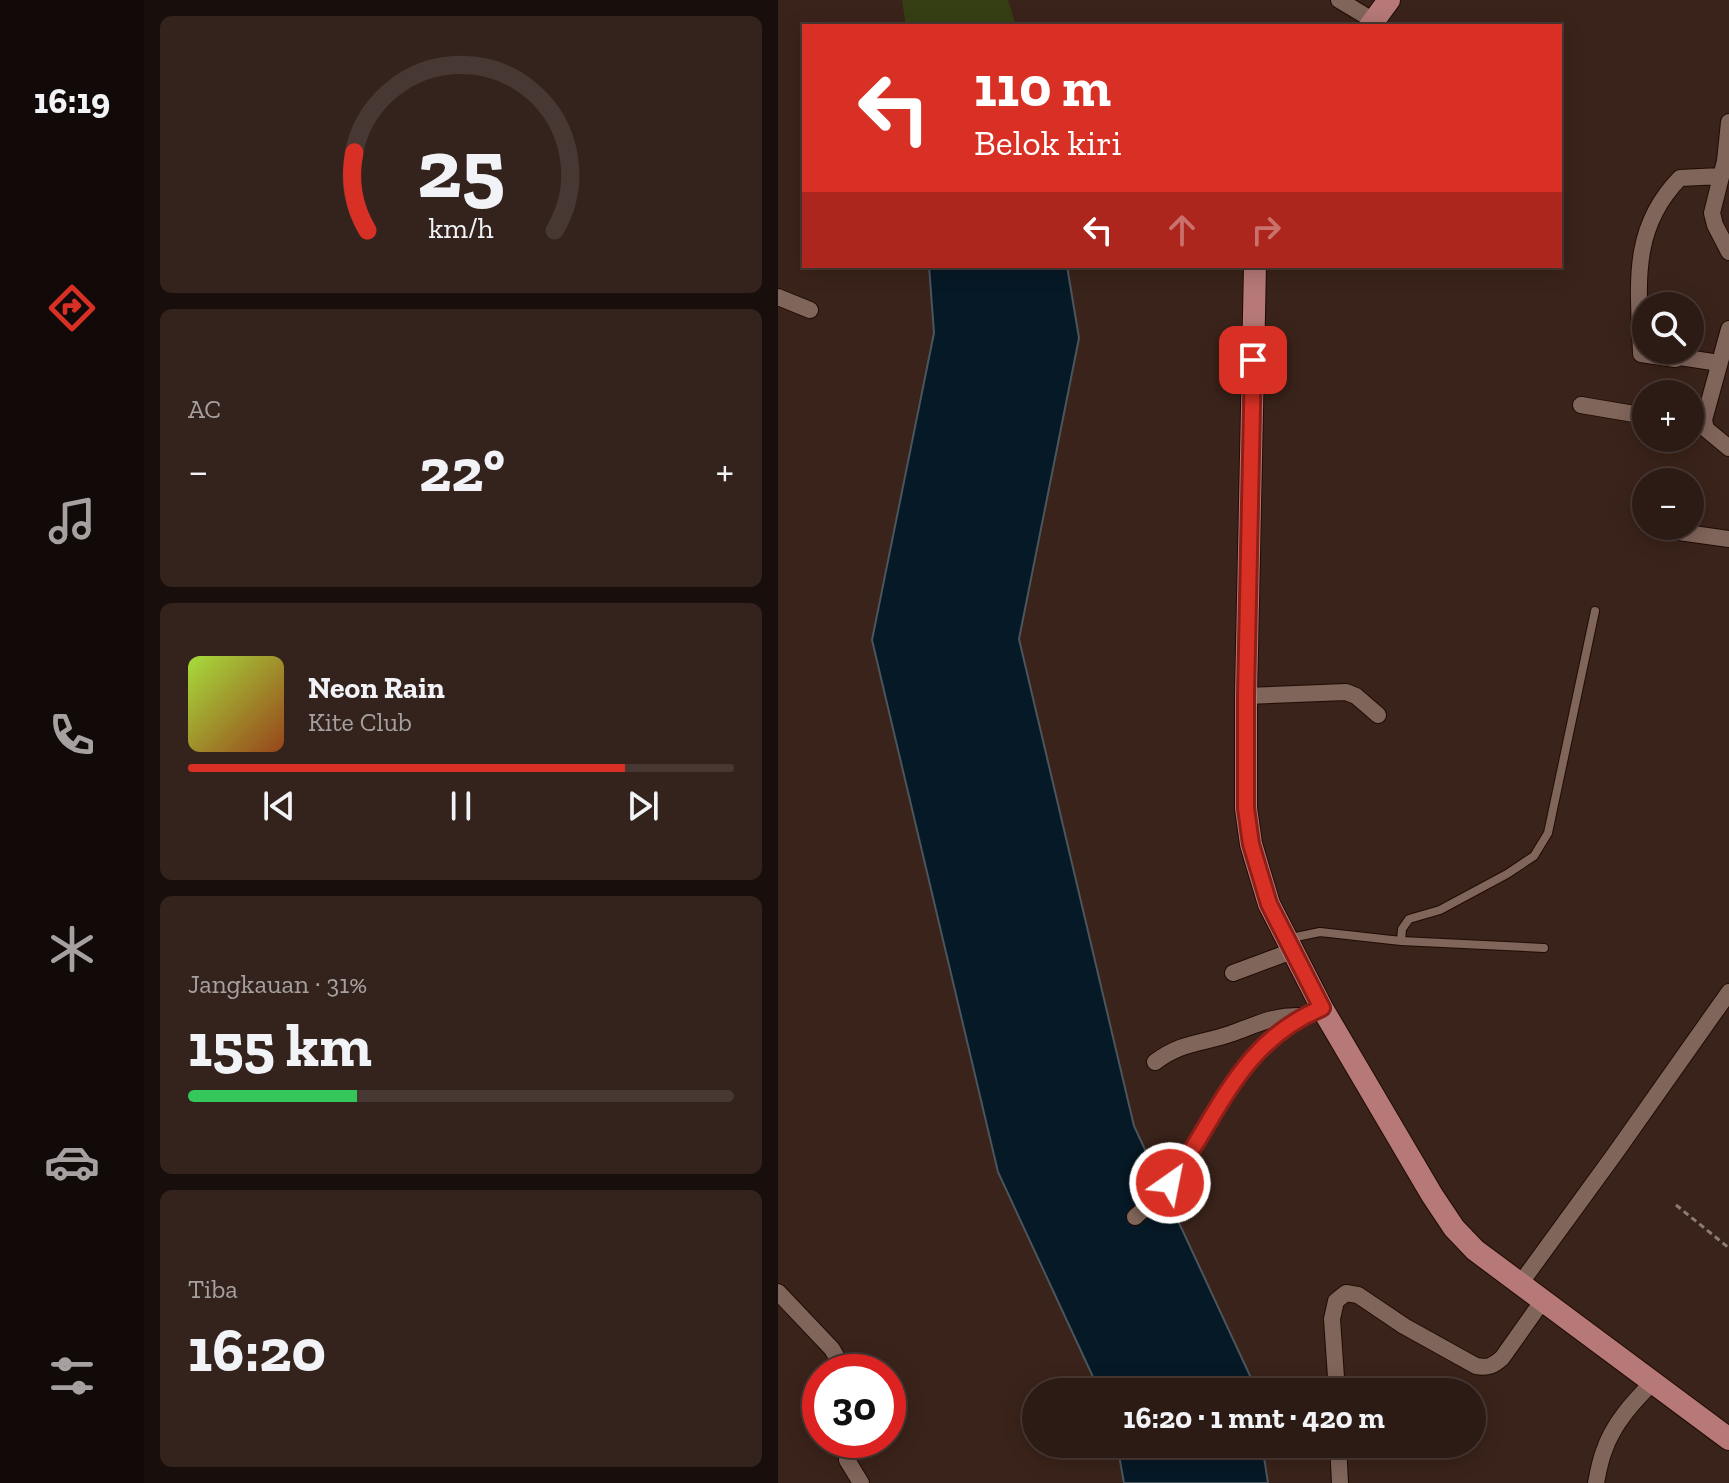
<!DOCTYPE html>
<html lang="id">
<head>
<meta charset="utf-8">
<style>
	:root { --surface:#2c1a14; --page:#34231d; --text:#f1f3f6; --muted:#a6a1a0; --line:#483834; --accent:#d93025 }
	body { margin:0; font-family:"Zilla Slab",serif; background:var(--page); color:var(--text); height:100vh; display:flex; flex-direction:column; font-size:30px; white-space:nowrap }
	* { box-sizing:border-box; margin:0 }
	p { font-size:26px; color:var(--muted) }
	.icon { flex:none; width:44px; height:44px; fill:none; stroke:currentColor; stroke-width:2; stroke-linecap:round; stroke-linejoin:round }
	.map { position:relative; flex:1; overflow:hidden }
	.panel { display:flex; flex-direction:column; gap:16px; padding:16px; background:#180e0b; width:634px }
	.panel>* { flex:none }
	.guide { position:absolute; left:24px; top:24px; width:760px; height:244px; border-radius:0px; box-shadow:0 4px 20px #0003,0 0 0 2px var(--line); background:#d93025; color:#fff; overflow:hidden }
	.buttons { position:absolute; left:854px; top:292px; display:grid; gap:16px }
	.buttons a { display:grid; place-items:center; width:72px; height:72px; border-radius:50%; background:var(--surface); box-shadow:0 4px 20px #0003,0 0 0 2px var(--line); font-size:40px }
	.speed { position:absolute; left:24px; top:1354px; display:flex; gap:16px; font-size:40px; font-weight:700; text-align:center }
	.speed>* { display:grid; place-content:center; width:104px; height:104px; border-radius:50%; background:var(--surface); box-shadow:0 4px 20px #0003,0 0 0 2px var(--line); line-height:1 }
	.speed .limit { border:12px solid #d22; background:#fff; color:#111 }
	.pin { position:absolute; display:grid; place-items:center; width:68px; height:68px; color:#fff; margin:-34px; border-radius:16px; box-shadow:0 4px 12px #0006 }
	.me { position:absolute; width:88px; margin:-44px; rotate:33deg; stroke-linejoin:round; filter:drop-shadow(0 0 6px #0008) }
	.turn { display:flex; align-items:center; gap:28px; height:168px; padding:0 40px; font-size:36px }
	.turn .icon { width:104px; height:104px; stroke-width:2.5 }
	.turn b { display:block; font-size:56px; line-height:68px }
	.lanes { display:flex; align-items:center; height:76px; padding:0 40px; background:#0003; justify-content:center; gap:40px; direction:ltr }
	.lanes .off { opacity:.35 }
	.big { font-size:60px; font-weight:700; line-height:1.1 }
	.panel .card { flex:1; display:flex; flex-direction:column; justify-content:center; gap:12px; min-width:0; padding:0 28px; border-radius:12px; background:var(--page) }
	.panel .dial { align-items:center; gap:0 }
	.dial svg { height:208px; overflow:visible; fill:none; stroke:var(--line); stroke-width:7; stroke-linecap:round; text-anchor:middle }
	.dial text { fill:var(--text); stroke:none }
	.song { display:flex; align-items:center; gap:24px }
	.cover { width:96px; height:96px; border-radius:12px; background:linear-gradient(135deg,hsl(80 70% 55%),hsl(20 70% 35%)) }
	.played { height:8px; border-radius:4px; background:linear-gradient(90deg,var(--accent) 80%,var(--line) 80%) }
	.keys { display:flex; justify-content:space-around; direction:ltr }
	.heat { display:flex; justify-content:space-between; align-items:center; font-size:44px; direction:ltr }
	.charge { height:12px; border-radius:6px; background:linear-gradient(90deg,#34c759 31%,var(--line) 0) }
	.trip { position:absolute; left:244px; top:1378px; width:464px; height:80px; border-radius:40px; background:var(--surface); box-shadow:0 4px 20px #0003,0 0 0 2px var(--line); font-weight:700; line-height:80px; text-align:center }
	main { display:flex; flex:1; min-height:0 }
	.dock { display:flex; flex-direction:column; width:144px; justify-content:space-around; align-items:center; background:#120a08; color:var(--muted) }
	.dock .icon { width:56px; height:56px }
	.dock .on { color:var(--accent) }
	.dock b { font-size:36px; color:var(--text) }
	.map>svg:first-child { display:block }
	.green { fill:#363f13 }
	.water { fill:#061926; stroke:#4c555c; stroke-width:2 }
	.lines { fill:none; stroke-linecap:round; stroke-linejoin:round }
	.service-casing { stroke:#200c04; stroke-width:10 }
	.minor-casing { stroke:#200c04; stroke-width:18 }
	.primary-casing { stroke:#200c04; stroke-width:24 }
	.path { stroke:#8e7b73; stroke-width:3; stroke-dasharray:6 4; stroke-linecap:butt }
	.service { stroke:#80655a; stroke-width:8 }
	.minor { stroke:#80655a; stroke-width:16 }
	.primary { stroke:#b67977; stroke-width:22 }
	.route-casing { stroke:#8d1f18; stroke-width:20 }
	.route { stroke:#d93025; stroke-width:14 }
</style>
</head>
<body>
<main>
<nav class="dock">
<b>16:19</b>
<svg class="icon on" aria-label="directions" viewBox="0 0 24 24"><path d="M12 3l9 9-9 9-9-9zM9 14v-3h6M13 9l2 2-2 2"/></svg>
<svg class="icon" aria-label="music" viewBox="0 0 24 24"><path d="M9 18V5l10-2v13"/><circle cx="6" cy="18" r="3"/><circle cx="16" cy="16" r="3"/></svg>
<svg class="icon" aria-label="phone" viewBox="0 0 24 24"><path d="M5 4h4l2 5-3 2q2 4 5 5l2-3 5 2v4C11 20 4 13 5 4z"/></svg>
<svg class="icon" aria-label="climate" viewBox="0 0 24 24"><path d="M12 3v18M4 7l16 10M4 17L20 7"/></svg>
<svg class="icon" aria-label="car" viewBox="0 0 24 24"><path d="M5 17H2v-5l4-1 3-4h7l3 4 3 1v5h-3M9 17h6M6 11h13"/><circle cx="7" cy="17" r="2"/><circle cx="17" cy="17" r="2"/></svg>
<svg class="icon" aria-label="filters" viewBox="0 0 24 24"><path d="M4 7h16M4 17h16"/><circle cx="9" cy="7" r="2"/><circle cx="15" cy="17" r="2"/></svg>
</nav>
<section class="panel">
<div class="card dial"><svg viewBox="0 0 100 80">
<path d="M14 69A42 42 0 1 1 86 69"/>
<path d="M14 69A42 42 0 0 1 9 39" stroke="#d93025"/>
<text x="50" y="56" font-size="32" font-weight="700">25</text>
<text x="50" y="72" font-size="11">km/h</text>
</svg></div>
<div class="card"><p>AC</p>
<div class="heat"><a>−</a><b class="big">22°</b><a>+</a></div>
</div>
<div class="card">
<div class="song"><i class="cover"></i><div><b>Neon Rain</b><p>Kite Club</p></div></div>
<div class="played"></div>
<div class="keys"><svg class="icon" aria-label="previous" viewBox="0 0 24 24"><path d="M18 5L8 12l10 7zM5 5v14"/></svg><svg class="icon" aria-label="pause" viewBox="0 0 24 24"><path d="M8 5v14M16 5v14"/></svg><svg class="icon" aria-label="next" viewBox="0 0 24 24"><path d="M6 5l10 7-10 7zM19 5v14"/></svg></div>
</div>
<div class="card"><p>Jangkauan · 31%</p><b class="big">155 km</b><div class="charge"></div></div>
<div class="card"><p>Tiba</p><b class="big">16:20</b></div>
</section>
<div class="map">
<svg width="951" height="1483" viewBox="0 0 951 1483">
	<rect width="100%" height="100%" fill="#3a231a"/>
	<!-- green -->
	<path class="green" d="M124 0H230L238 26H128Z"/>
	<!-- water -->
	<path class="water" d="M151 266H289L301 338 241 639 356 1126 474 1380 476 1392H322L220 1172 94 640 156 333Z
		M339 1444H484L490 1483H346Z"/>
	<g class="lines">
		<defs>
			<path id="service" d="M513 938 542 932 623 941 766 948
				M623 941 624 929 631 919 662 910 729 874 756 856 770 833 817 611"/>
			<path id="minor" d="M561 0 596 21
				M951 122 947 161 934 213 937 225 951 252
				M0 297 32 310
				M951 329 926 420 928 429 951 448
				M941 363 902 357 897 359 863 354C861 288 851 230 902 178L943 176
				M803 405 868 416
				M901 532 951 539
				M468 696 568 692 578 696 600 715
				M455 973 514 951
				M377 1062C404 1042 422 1044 452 1034 478 1025 495 1015 524 1016
				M357 1217C369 1206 383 1195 393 1182 442 1117 459 1043 544 1008
				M742 1284 836 1155 951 992
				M0 1292 54 1349 67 1372
				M559 1392 554 1319 558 1301 568 1293 580 1295 626 1326 698 1366C710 1368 715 1366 724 1358L765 1300
				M83 1440 69 1460 83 1483
				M560 1444 562 1483
				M818 1483C820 1473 822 1461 826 1451 835 1424 855 1402 875 1382"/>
			<path id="primary" d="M592 26 611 0
				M477 266 468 696V808L473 844 491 904 544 1008 654 1195 676 1228 697 1250 951 1439"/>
		</defs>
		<!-- service casing -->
		<use href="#service" class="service-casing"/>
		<!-- minor casing -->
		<use href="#minor" class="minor-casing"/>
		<!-- primary casing -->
		<use href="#primary" class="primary-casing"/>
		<!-- path -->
		<path class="path" d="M898 1205 951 1248"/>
		<!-- service -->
		<use href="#service" class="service"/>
		<!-- minor -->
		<use href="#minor" class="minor"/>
		<!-- primary -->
		<use href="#primary" class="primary"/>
	</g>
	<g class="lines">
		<defs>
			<path id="route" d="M392 1183C440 1117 461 1042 544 1008L491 904 473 844 468 808V696L475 360"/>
		</defs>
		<!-- route casing -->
		<use href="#route" class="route-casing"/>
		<!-- route -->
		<use href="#route" class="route"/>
	</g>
</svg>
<div class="buttons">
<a><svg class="icon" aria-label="search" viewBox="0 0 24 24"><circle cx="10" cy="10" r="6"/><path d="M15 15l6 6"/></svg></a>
<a>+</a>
<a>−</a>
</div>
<div class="speed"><div class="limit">30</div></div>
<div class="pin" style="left:475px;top:360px;background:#d93025"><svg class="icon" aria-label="arrive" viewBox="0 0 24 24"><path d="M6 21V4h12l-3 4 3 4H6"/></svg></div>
<svg class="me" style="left:392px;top:1183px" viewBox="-20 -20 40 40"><circle r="17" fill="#d93025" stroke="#fff" stroke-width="3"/><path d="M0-11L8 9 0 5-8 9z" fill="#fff"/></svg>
<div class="trip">16:20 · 1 mnt · 420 m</div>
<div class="guide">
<div class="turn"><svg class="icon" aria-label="left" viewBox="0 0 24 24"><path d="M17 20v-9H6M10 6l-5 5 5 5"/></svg><div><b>110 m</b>Belok kiri</div></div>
<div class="lanes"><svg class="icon" aria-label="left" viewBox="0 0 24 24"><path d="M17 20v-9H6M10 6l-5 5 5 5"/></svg><svg class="icon off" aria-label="ahead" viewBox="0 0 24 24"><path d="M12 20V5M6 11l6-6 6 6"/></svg><svg class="icon off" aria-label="right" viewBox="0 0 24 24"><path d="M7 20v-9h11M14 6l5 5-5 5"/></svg></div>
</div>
</div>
</main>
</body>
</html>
